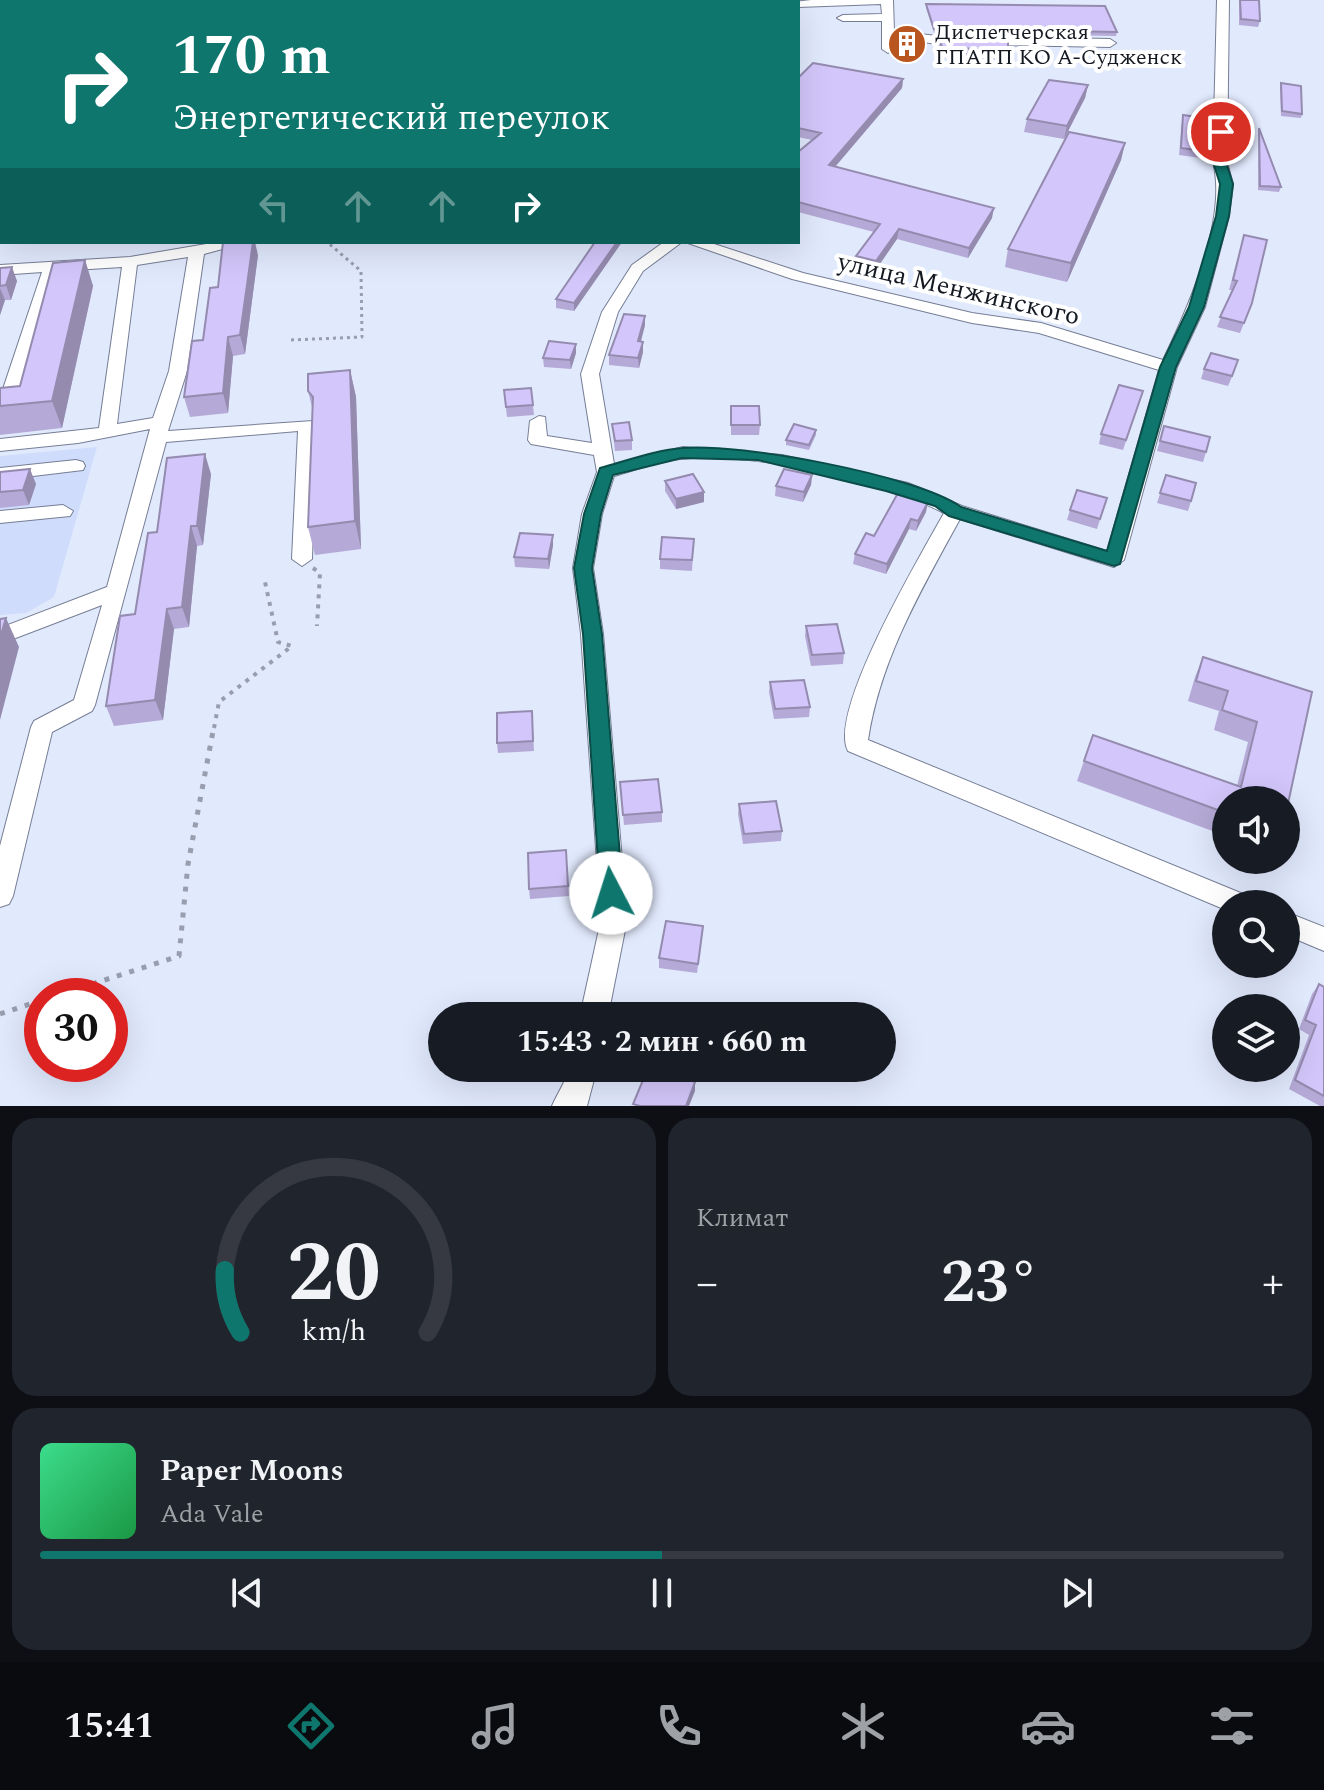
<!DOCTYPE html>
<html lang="ru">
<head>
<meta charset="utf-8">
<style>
	:root { --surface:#171b24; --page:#20242c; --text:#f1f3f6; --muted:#9ea1a6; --line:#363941; --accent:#0f766e }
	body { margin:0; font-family:Spectral,serif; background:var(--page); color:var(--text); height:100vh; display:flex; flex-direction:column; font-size:30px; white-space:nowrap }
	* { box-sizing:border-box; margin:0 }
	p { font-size:26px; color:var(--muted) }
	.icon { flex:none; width:44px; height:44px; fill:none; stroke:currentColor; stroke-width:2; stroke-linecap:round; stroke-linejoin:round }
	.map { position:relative; height:1106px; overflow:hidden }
	.sheet { display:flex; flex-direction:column; gap:12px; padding:12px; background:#0d0f14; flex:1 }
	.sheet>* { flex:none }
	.hud { position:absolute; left:0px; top:0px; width:800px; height:244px; box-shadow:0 8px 32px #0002; background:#0f766e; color:#fff; overflow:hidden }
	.fabs { position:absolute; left:1212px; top:786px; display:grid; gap:16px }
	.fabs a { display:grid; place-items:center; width:88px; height:88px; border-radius:50%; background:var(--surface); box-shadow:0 8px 32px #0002; font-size:40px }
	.speed { position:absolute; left:24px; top:978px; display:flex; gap:16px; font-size:40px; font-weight:700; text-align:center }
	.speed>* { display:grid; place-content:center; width:104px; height:104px; border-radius:50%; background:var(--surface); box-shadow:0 8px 32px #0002; line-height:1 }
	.speed .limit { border:12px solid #d22; background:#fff; color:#111 }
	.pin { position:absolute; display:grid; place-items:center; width:68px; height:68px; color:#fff; margin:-34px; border:4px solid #fff; border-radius:50%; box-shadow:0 2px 8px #0007 }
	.me { position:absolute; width:88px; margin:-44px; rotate:355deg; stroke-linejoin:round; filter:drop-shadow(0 0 6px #0008) }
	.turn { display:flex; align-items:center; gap:28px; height:168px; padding:0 40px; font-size:36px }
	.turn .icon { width:104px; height:104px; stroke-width:2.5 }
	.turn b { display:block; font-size:56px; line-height:68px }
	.lanes { display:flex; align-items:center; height:76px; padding:0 40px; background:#0003; justify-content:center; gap:40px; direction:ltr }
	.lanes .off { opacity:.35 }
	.big { font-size:60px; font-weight:700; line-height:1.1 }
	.sheet .card { flex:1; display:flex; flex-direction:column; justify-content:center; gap:12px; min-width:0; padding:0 28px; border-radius:24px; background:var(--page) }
	.sheet .dial { align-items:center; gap:0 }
	.dial svg { height:208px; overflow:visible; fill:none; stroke:var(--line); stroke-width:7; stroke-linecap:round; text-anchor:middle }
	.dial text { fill:var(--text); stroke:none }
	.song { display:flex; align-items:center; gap:24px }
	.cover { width:96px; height:96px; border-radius:12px; background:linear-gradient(135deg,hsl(150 70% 55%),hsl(140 70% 35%)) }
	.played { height:8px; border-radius:4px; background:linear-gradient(90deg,var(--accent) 50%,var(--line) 50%) }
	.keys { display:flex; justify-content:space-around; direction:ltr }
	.heat { display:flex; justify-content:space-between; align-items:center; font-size:44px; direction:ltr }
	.sheet .tiles { flex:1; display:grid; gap:12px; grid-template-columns:1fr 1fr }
	.card:last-child { grid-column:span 2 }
	.trip { position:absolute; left:428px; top:1002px; width:468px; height:80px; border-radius:40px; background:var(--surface); box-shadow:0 8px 32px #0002; font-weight:700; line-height:80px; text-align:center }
	.menu { display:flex; height:128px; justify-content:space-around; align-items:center; background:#090b0e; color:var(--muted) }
	.menu .icon { width:56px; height:56px }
	.menu .selected { color:var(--accent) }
	.menu b { font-size:36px; color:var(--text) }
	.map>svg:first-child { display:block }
	.built { fill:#cfdcfc }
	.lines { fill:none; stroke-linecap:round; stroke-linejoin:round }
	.minor-casing { stroke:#767e95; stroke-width:2 }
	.path-far2 { stroke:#989eae; stroke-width:3; stroke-dasharray:3 4; stroke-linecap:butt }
	.path-far1 { stroke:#989eae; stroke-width:4; stroke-dasharray:4 6; stroke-linecap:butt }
	.path { stroke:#989eae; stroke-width:5; stroke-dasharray:5 8; stroke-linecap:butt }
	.minor { fill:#fff; fill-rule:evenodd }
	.wall { fill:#b5aad7 }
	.shaded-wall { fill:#948baf }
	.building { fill:#d3c6fa; stroke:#948baf; stroke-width:2 }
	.route { fill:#0f766e; stroke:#0a4d48; stroke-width:2 }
	.labels { text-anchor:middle; stroke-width:8; stroke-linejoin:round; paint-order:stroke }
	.far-poi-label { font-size:22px; fill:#141820; stroke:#fff; text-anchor:start }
	.street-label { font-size:26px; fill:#141820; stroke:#fff }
</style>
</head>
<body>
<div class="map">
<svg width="1324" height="1106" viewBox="0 0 1324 1106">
	<rect width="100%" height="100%" fill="#e1e9fd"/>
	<!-- built -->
	<path class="built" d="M97 447 54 597 26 613 0 615V456Z"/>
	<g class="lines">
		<defs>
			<path id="minor" d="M177 0H189L190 2H178Z
				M240 0H252V2H240Z
				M479 0H491L493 2H481Z
				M576 0H588V2H576Z
				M685 0H697V2H685Z
				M811 0H893L894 31 937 36 1110 39 1116 43 1110 47 937 44 894 38V49L888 53 882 49V21H843L837 18 843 15 882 14 881 4 798 7V2H794Z
				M1217 0H1229L1227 162 1233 184 1229 216 1205 307 1177 367 1124 560 1114 567 960 519C921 590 880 660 868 740L1248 896 1252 904H1226V910L848 751C827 712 922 553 944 513 878 479 754 452 680 459 657 461 636 470 614 476L602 514 593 568 603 634 627 920 608 1016H580L601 920 581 634 573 568 582 514 597 472 594 455 531 444 528 440 530 421 539 416 545 417 547 436 592 443 581 374 602 312 632 265 664 242H682L643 271 618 312 599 374 614 464 683 447 782 455 908 483 962 506 1107 551 1159 370 1039 333 972 323 792 279 685 242H708L803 273 972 313 1041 323 1163 360C1188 308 1228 219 1213 162Z
				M0 12H2V18H0Z
				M0 44H2V52H0Z
				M0 81H2V89H0Z
				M0 102H2V110H0Z
				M2 120V131L0 132V121Z
				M218 242H248L204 254 187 371 168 431 313 421 316 425 312 559 302 566 292 559 298 431 166 442 95 705 92 711 52 732 13 896 9 904 0 907V846L31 727 34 721 74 700 102 605 0 644V628L107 587 150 429 78 443 0 451V439L99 428 122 267 58 271 17 402 14 406 0 408V398L42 272 0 275V265L130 257ZM188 257 169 371 153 418 117 424 137 265Z
				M76 460 83 462 85 466 83 470 0 480V468Z
				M63 505 73 511 70 516 0 523V511Z
				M1286 912 1324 927V951L1286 935Z
				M569 1068H597L587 1106H552C558 1092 565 1084 569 1068Z"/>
		</defs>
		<!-- minor casing -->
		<use href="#minor" class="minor-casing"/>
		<!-- path-far2 -->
		<path class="path-far2" d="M291 340 362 337 361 271 327 242"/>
		<!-- path-far1 -->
		<path class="path-far1" d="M313 568 320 573 317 626
			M214 728 219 702 292 646 278 642 265 582"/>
		<!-- path -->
		<path class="path" d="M55 996 179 956 188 864 214 726
			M0 1014 42 1000"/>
		<!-- minor -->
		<use href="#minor" class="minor"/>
	</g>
	<!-- wall -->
	<path class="wall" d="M201 0H230V2H201Z
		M1240 0 1260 21 1258 27 1239 25V4Z
		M926 4 1117 32 1116 36 934 33 926 8Z
		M939 39 1008 51 1007 60 941 56 938 47Z
		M798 78 903 79 902 88 835 167 992 218 968 258 897 239 875 271 855 266 856 256 874 232 798 212V152L812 140 798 137Z
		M1281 83 1302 114 1301 118 1281 116 1280 87Z
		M1088 85 1085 98 1064 139 1024 132 1027 119Z
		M1183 115 1203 151 1201 158 1179 155 1182 122Z
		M1259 128 1281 187 1279 192 1258 190V133Z
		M1125 143 1121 160 1067 282 1005 267 1008 249Z
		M1244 235 1252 303 1240 333 1217 327 1232 290H1229Z
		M595 242H622L574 311 556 308V299Z
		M258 255 245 354 233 356 228 413 190 417 184 397 203 340 218 287Z
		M85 260 93 286 62 428 0 435V388L20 386Z
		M0 268 17 281 11 300H5L0 315Z
		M645 325 641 342 643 352 639 368 609 365V355Z
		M576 344V353L571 369 544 367 543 358Z
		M1204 369 1235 370 1228 386 1201 379Z
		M350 370 356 397 361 549 315 555 308 527 313 411 308 391Z
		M531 388 534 415 507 417 504 390Z
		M1143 391 1123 450 1099 444 1101 434Z
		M731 406 760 425 759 435H731Z
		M612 424 632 440V450L615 451Z
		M1164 426 1206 452 1203 462 1157 451Z
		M816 430V435L809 450 786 445V440Z
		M0 472 36 484 29 505 0 508Z
		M211 474 203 545 197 546 189 627 174 629 163 720 114 726 106 706 135 614 157 532Z
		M812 475 811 485 803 502 775 496 776 486Z
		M1166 475 1191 501 1188 511 1157 503Z
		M665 481 704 502 676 509 665 491Z
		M1107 498 1097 529 1067 520 1070 510Z
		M926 512 916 531 909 529 886 574 853 564 855 554 874 536Z
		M553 535V545L549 569 515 567 514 557Z
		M694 539 692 571 660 569V559Z
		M806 626 844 653 843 664 811 666 805 636Z
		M1203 657 1312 692 1286 813 1226 800V836L1077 781 1093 735 1237 786 1248 742 1214 730 1219 711 1188 701 1195 677Z
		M770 682 810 707 809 717 774 719 769 692Z
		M532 711 534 751 498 753 497 743Z
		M621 792 662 812V822L624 825Z
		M739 804 782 831 781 841 743 844 738 814Z
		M566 850 569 896 530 899 529 889Z
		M703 926 697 973 659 968V958Z
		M1319 984 1324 987V1106H1320L1289 1089 1309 1035 1299 1029 1312 994Z"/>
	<!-- shaded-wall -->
	<path class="shaded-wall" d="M903 79 902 88 828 175 829 165Z
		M1088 85 1085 98 1064 139 1067 126Z
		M1125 143 1121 160 1067 282 1071 263Z
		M994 208 992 218 968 258 969 248Z
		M899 229 897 239 875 271 876 261Z
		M253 242H255L258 255 245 354 240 335Z
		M617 242H622L574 311V303Z
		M85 260 93 286 62 428 52 401Z
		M12 267 17 281 11 300 6 285Z
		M0 288 5 300 0 315Z
		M645 316V325L638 351V341Z
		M228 337 233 356 228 413 223 393Z
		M643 342V352L639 368 638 358Z
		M576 344V353L571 369 570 360Z
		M350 370 356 397 361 549 355 521Z
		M205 454 211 474 203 545 197 526Z
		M30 469 36 484 29 505 23 490Z
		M812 475 811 485 803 502 804 492Z
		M704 492V502L676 509V499Z
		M928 502 926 512 916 531 918 521Z
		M911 519 909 529 886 574 887 564Z
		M191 526 197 546 189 627 182 607Z
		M553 535V545L549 569 548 559Z
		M167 609 174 629 163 720 155 700Z
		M6 618 19 647 0 720V638Z
		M695 1082V1091L689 1106H686Z"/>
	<!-- building -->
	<path class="building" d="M1240 0H1259L1260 21 1241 19Z
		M926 4 1105 6 1117 32 934 29Z
		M939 39 1008 40V51L942 47Z
		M813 63 903 79 829 165 994 208 969 248 899 229 876 261 856 256 880 224 798 202V152L821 133 798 128V78Z
		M1049 80 1088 85 1067 126 1027 119Z
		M1281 83 1301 86 1302 114 1282 111Z
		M1183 115 1205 118 1203 151 1181 148Z
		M1259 128 1281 187 1260 186Z
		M1069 132 1125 143 1071 263 1008 249Z
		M1244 235 1267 240 1252 303 1244 323 1220 317 1237 281 1233 280Z
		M223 242H253L240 335 228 337 223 393 184 397 192 341 203 340 210 288 218 287Z
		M595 242H617L574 303 556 299Z
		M85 260 52 401 0 406V388L20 386 53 263Z
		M12 267 6 285 0 286V268Z
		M624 314 645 316 638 341 643 342 638 358 609 355Z
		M549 341 576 344 570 360 543 358Z
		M1211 353 1238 360 1232 376 1204 369Z
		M350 370 355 521 308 527 313 397 308 391V374Z
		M1119 385 1143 391 1126 440 1101 434Z
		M531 388 533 405 506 407 504 390Z
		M731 406H759L760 425H731Z
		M629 422 632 440 615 441 612 424Z
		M794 424 816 430 809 445 786 440Z
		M1164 426 1210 437 1206 452 1160 441Z
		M205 454 197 526H191L182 607 167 609 155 700 106 706 120 616 135 614 148 533 157 532 167 458Z
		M30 469 23 490 0 492V472Z
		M784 469 812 475 804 492 776 486Z
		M693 474 704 492 676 499 665 481Z
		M1166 475 1196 483 1191 501 1160 493Z
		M1077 490 1107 498 1100 519 1070 510Z
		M898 493 928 502 918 521 911 519 887 564 855 554 866 533 874 536Z
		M520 533 553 535 548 559 514 557Z
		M662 537 694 539 692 560 660 559Z
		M6 618 0 638V619Z
		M837 624 844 653 812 655 806 626Z
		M1203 657 1312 692 1286 813V800H1226V813L1084 761 1093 735 1241 787 1257 722 1222 710 1228 691 1196 681Z
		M804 680 810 707 775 709 770 682Z
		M532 711 533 741 497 743V713Z
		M658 779 662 812 623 815 620 782Z
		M776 801 782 831 744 834 739 804Z
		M566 850 568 886 529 889 528 853Z
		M666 921 703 926 698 964 659 958Z
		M1319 984 1324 987V1096L1295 1080 1316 1025 1305 1020Z
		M648 1068H656L695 1082 686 1106H640L633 1104Z"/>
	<!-- route -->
	<path class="route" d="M1221 129 1227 132 1226 162 1233 184 1229 216 1204 307 1176 367 1120 564 1114 566 949 516 935 506 886 491 758 460 682 458 613 475 601 514 592 568 602 634 623 893 620 900 611 903 603 900 600 893 583 634 574 568 584 514 600 468C626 461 656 450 683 448 740 443 916 475 961 507L1107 551 1160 367 1189 307 1216 216 1220 184 1213 162 1215 132Z"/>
	<!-- icons -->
	<defs>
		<symbol id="building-disc" viewBox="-11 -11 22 22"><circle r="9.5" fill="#b9561f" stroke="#fff"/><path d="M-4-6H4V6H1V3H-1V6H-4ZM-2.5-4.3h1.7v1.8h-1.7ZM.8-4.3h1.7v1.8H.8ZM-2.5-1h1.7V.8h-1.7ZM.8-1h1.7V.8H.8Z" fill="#fff"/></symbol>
	</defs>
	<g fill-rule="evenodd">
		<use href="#building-disc" x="885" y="22" width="44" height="44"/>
	</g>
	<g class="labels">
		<!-- far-poi labels -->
		<g class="far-poi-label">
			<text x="935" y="39">Диспетчерская<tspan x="935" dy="25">ГПАТП КО А-Судженск</tspan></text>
		</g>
		<!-- street labels -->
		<g class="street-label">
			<text transform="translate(959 288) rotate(13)" y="9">улица Менжинского</text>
		</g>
	</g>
</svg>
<div class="fabs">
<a><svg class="icon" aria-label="sound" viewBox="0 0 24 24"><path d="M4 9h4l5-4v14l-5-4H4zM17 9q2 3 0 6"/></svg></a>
<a><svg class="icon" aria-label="search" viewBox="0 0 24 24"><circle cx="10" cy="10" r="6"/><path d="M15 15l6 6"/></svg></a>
<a><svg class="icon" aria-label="layers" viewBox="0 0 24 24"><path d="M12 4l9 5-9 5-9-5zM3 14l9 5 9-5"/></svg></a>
</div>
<div class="speed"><div class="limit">30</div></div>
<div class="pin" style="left:1221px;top:132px;background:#d93025"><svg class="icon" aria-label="arrive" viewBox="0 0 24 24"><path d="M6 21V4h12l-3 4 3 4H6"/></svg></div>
<svg class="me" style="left:611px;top:893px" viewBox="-20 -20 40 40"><circle r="19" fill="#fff"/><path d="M0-13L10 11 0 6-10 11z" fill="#0f766e"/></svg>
<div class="trip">15:43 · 2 мин · 660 m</div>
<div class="hud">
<div class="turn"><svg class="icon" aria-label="right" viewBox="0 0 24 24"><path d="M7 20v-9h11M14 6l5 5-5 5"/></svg><div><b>170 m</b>Энергетический переулок</div></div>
<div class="lanes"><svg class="icon off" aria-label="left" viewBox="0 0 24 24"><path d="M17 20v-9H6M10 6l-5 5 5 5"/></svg><svg class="icon off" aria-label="ahead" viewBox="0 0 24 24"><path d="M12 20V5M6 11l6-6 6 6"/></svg><svg class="icon off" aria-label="ahead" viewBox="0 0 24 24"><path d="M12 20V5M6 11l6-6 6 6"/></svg><svg class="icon" aria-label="right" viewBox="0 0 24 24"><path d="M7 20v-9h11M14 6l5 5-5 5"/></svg></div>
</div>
</div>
<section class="sheet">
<div class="tiles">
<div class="card dial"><svg viewBox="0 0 100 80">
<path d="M14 69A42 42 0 1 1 86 69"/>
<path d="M14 69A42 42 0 0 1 8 45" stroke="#0f766e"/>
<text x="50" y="56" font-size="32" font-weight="700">20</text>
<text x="50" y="72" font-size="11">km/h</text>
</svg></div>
<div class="card"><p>Климат</p>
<div class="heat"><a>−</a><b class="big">23°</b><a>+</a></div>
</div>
<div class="card">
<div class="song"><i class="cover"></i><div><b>Paper Moons</b><p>Ada Vale</p></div></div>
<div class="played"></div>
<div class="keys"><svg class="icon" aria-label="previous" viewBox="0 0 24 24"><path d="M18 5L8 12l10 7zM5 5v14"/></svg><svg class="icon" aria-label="pause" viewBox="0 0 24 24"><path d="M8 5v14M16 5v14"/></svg><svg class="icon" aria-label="next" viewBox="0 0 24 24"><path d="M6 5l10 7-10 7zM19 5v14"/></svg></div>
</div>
</div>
</section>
<nav class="menu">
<b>15:41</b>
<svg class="icon selected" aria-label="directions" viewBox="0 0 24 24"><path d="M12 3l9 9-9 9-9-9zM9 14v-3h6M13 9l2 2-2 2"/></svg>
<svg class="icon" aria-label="music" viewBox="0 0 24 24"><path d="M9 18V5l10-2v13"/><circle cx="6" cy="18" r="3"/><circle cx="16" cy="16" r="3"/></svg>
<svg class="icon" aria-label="phone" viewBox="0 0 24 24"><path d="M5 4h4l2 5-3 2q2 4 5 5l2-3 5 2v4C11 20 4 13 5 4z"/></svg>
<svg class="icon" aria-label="climate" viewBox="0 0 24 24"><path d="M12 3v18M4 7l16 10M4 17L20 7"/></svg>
<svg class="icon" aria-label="car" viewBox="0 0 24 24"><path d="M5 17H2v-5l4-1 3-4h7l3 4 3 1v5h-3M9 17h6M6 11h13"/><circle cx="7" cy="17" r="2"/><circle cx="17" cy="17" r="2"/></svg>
<svg class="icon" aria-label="filters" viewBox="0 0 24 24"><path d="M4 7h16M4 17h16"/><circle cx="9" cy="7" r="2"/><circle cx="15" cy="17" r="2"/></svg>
</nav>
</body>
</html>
